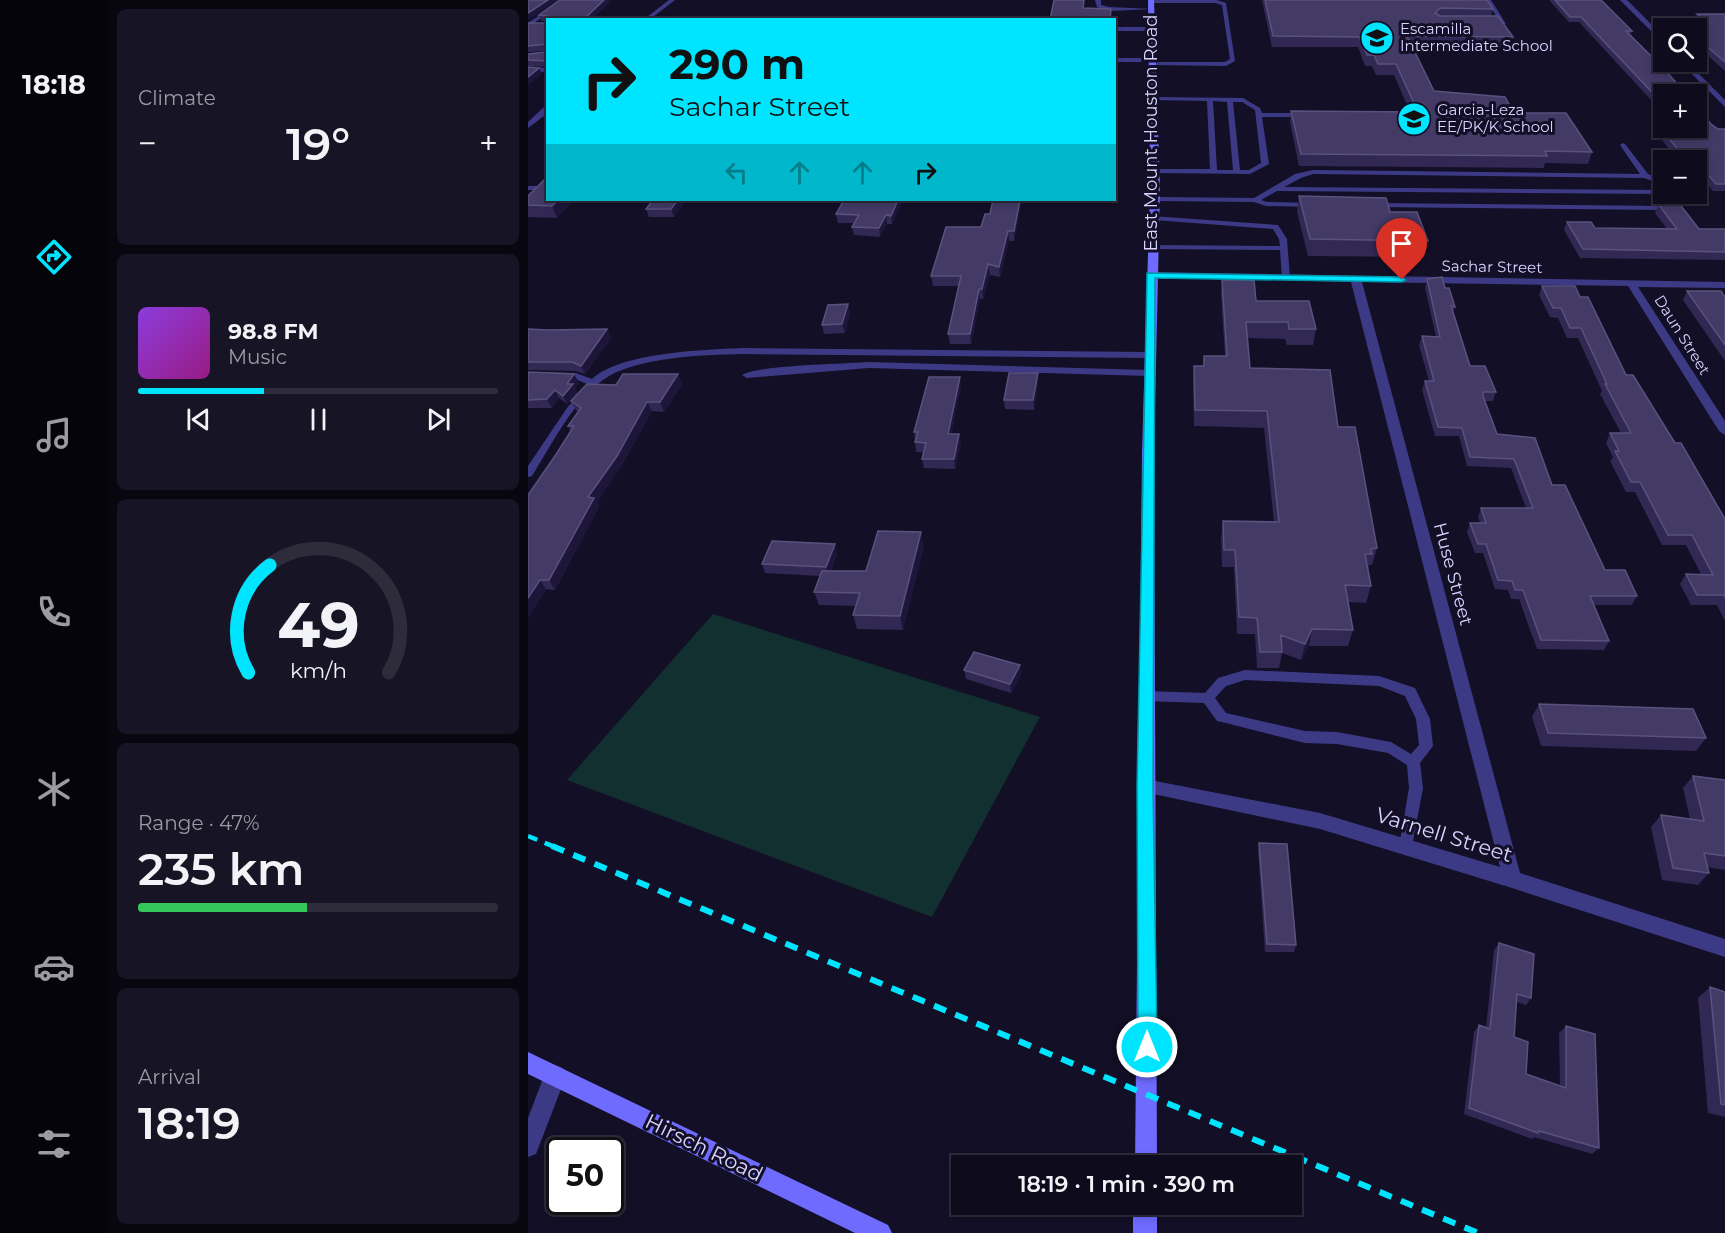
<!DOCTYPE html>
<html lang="en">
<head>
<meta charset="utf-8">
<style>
	:root { --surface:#0e0b1c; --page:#171425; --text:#f1f3f6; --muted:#9b9ba3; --line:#2e2b3b; --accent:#00e5ff }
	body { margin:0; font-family:Montserrat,sans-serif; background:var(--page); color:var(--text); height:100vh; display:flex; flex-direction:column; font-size:22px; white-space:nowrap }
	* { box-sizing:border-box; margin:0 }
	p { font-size:20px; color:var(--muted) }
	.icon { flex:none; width:33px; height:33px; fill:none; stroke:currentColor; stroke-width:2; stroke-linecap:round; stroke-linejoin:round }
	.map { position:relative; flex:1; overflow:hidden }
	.sheet { display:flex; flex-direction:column; gap:9px; padding:9px; background:#08060f; width:420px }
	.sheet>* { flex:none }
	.guide { position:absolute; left:18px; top:18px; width:570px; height:183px; border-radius:0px; box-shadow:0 3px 9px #0003,0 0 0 2px var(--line); background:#00e5ff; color:#111; overflow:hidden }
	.tools { position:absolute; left:1125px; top:18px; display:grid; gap:12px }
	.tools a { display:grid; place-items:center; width:54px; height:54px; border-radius:0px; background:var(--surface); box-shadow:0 3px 9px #0003,0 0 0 2px var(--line); font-size:30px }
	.speed { position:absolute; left:18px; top:1137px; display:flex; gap:12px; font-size:30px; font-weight:700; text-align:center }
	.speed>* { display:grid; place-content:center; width:78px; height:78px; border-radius:50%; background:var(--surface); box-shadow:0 3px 9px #0003,0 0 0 2px var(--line); line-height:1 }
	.speed .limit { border:3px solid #111; border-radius:9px; background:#fff; color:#111 }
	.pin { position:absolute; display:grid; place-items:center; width:51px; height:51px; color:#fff; margin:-62px -26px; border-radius:50% 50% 50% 0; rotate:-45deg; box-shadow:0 0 6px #0007 }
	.pin .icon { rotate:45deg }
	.me { position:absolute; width:66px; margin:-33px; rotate:0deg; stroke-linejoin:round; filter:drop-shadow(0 0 4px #0008) }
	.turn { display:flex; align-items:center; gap:21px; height:126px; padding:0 24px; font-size:27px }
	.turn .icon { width:78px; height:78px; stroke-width:2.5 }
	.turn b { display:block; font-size:42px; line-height:51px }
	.lanes { display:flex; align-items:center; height:57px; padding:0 24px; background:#0003; justify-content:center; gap:30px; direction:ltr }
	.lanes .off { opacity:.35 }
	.big { font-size:45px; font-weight:600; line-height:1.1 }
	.sheet .card { flex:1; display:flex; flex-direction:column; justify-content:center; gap:9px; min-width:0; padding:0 21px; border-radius:9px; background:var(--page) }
	.sheet .dial { align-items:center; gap:0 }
	.dial svg { height:156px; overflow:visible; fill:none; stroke:var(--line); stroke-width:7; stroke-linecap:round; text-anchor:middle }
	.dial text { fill:var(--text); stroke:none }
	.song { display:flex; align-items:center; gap:18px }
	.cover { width:72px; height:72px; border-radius:9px; background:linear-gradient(135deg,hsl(270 70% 55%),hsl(310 70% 35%)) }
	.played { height:6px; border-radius:3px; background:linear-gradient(90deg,var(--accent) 35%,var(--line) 35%) }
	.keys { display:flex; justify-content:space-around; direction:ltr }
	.heat { display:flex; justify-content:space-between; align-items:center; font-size:33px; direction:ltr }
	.charge { height:9px; border-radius:4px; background:linear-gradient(90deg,#34c759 47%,var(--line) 0) }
	.trip { position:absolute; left:423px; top:1155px; width:351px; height:60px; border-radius:0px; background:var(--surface); box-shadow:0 3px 9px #0003,0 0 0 2px var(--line); font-weight:600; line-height:60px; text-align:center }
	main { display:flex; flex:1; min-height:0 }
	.dock { display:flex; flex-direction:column; width:108px; justify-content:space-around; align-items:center; background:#06040b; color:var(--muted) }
	.dock .icon { width:42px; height:42px }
	.dock .current { color:var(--accent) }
	.dock b { font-size:27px; color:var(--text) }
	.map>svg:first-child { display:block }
	.green { fill:#12302f }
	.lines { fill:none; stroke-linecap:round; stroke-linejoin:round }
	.lane { fill:#3d3a85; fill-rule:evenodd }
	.street { fill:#3d3a85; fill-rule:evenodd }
	.secondary { fill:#6f6bff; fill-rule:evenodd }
	.rail-far1 { stroke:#00e5ff; stroke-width:4.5; stroke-dasharray:10 8; stroke-linecap:butt }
	.rail { stroke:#00e5ff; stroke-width:6; stroke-dasharray:13 10; stroke-linecap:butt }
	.wall { fill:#312854 }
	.shaded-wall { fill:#1d163a }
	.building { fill:#433a66; stroke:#5a527e; stroke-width:1.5 }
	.route { fill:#00e5ff; stroke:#0095a6; stroke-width:1.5 }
	.labels { text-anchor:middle; stroke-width:6; stroke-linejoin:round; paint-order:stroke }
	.far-poi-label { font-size:15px; fill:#d9d4ff; stroke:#130f26; text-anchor:start }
	.far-street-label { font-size:15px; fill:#d9d4ff; stroke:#130f26 }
	.street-label { font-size:18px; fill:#d9d4ff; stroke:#130f26 }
	.near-street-label { font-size:21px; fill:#d9d4ff; stroke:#130f26 }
</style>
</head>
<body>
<main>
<nav class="dock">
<b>18:18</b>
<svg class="icon current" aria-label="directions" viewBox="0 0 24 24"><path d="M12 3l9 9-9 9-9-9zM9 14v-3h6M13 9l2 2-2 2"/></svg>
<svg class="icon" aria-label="music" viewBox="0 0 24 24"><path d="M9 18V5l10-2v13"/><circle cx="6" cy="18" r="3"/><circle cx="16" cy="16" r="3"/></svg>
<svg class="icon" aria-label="phone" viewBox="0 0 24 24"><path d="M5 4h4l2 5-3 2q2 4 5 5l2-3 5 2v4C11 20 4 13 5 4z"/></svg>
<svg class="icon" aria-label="climate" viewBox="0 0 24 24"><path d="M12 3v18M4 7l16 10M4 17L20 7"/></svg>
<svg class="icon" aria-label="car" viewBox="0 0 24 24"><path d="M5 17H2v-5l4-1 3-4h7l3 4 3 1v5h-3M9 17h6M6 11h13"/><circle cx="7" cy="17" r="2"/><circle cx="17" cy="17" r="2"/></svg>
<svg class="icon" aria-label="filters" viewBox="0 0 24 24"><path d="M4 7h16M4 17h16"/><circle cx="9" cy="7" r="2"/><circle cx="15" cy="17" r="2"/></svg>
</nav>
<section class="sheet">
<div class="card"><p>Climate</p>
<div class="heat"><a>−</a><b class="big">19°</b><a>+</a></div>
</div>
<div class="card">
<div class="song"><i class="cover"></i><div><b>98.8 FM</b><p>Music</p></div></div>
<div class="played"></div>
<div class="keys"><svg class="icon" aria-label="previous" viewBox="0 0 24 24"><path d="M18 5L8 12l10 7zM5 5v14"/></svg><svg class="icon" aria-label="pause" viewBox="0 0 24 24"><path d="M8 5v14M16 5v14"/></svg><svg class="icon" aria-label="next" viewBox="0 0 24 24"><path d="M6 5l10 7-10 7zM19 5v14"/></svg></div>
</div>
<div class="card dial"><svg viewBox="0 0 100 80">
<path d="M14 69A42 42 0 1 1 86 69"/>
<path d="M14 69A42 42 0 0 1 25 14" stroke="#00e5ff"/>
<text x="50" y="56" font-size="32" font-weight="700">49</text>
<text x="50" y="72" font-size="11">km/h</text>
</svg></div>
<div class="card"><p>Range · 47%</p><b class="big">235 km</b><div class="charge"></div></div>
<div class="card"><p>Arrival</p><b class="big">18:19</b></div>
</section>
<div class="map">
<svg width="1197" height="1233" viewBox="0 0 1197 1233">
	<rect width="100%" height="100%" fill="#130f26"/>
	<!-- green -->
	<path class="green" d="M185 614 512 717 404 917 39 780Z"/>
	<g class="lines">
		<!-- lane -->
		<path class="lane" d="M34 0H40L0 27V23Z
			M141 0H147L121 20H115Z
			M567 0H573V5L581 7 626 9 581 11 569 7Z
			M621 0H689L698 3 707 61 698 66 622 65 624 62H697L702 59 694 5 687 3H623Z
			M957 0H963L978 24 958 23 960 20 972 21Z
			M586 58H624L627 60 624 62H586Z
			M0 67 20 68V72L0 71Z
			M623 97 715 98 732 108 734 113H778L781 115 778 117H734L741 164 722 174 627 173H624V169H682L679 101 625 100 622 98ZM685 101 699 102 705 170H689ZM705 102H714L727 110 733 163 721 170H712Z
			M1095 143 1097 144 1120 174 1136 180V185L1116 178 785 174 773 178 756 187 1136 190V194H1139L749 191 733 200 739 202 787 203 788 205 784 207 738 206 726 202 627 201 623 199 627 197 726 198 767 174 785 170 1112 174 1092 145Z
			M0 186H20V190H0Z
			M1142 194H1148L1153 201 1147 208 1134 210 843 207 839 205 843 203 1134 206 1142 204 1145 201Z
			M623 216 750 225 759 239 762 278 758 280 754 278 752 250 624 249 620 247 624 245 752 246 751 239 745 229 626 220H623Z
			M214 348 621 352 626 355 621 358 214 354C175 355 106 357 75 380 45 401 23 446 4 476L0 477V466L39 408 59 384 47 379 0 378V372L48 373 64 379C94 352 175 350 214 348Z
			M341 362 621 370 626 373 621 376 341 368 219 378 214 375C229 365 318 364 341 362Z
			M717 670 851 676 887 688 902 719 905 746 892 763 895 788 883 852 878 854 873 852 871 847 881 788 879 765 860 753 809 744 777 743 694 722 689 721 676 703 618 701 613 700 612 696 613 692 618 691 677 693 690 678ZM717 680 851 686 877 696 888 719 891 745 883 754 863 742 809 732 777 731 698 713 687 698 698 686Z"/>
		<!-- street -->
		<path class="street" d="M1092 0H1099L1136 37V44Z
			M586 27H623L626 29 623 31H586Z
			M1152 62H1159L1197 100V107Z
			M17 106H20V113L0 128V122Z
			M623 272 1197 282V288L1110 287 1197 421V435L1191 431 1100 286 834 282 992 873 1197 939V957L984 888 792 829 611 791 608 786 611 781 617 779 792 813 972 867 823 282 619 277 618 275Z
			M27 1065 35 1068 38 1076 8 1154 0 1157V1118L19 1068Z"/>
		<!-- secondary -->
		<path class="secondary" d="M620 0H626L632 187 626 453 629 1166H607L614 453 622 187Z
			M0 1052 360 1225 364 1233H327L0 1074Z
			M605 1204H629V1233H605Z"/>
		<!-- rail-far1 -->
		<path class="rail-far1" d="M0 836 27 847"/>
		<!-- rail -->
		<path class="rail" d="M24 846 950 1233"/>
	</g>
	<!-- wall -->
	<path class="wall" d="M84 0 63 20H20V67L0 66V54L18 52V51L0 52V23H19V21H13L11 15Z
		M734 0H959L965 9 963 16 985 37 983 48 884 47 906 91 986 113 1064 152 1060 164 1017 163 1016 168 771 166 762 122 763 111 882 112 866 75H848L844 66H837L830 47H744Z
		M1021 0H1073L1104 31 1102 35 1136 94V114L1051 22H1041Z
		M1169 14H1197V71L1168 45V28H1151L1153 23H1171L1167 20Z
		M1129 124H1183L1190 129H1197V191H1185L1168 171V160L1149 159 1126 130Z
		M0 196 46 200 29 218 0 217Z
		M771 196 862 212 900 241 896 257 780 256 769 212Z
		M125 200H158L146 217H121L118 209Z
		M316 200H372L373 205 364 224H359L352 237 326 235 324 227 326 223H310L308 214Z
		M465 200H494L486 241H481L472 277 462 275 455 299H452L443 344H422L420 334 431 286H405L403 276 453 227 462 214Z
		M1131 205 1171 229H1197V260L1052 258 1036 230 1039 222 1067 228 1139 229 1127 213Z
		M899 279 917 288 927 307 925 312 942 366 968 392 965 401H957L969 434 1024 485 1077 570 1109 596 1104 605H1066L1081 641 1076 650 1009 649 991 599H983L980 590 967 589 955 553H947L939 532 942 523H952L950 517 953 508H998L983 468 939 466 931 436H907L894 390 897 381H901L891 345 894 336 908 337 897 288Z
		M694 280 728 301 788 329 785 345H759L757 339 720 338 722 368 810 427 849 548 844 565H841L840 571 843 586 838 603 820 602 825 630 820 646H781L773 660 754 653 751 668H729L727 634H709L706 567H694L693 538 695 521 746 522 736 428 666 426 665 382 666 366H675L676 356H697L693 295Z
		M1014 286 1052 297 1098 375 1147 443 1197 519V621L1189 605H1163L1152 584 1158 574H1173L1158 545H1134L1107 492H1098L1082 461 1085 457 1078 443 1082 433H1093L1072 394 1074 391 1050 338H1039L1030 318 1022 317 1011 295Z
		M1159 291 1197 297V361L1155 300Z
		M320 304 322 313 317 333 296 334 294 325Z
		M0 329 20 330 79 329 83 338 57 374 48 371 0 370Z
		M0 372 51 383 47 388 49 393 39 404 31 398 24 408H0Z
		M150 374 154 384 136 412 124 411 94 465 69 502 71 507 27 590 18 589 0 618V495L29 453 43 432 40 426 50 412 48 410 43 401 88 385Z
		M510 382 506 410 477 409 476 400Z
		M433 386 423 434H431L433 443 427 469 396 468 394 459 396 452H388L386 432Z
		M396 546 375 630 329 629 325 615 328 606 291 605 286 592 292 576 237 573 234 564 309 553 303 571H338Z
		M492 665 493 674 483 693 438 679 436 670Z
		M1011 704 1178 738 1168 751 1013 746 1004 717Z
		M1165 776 1197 780V870L1179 867 1181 873 1170 885 1134 880 1123 827 1133 815 1162 819 1155 788Z
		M731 843 768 945 766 952H737L730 851Z
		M971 943 1003 998 998 1005 989 1002 986 1037 998 1074 1032 1086 1031 1033 1038 1026 1071 1148 1064 1154 1006 1137 1004 1139 936 1114 946 1032 951 1025 958 1028 966 950Z
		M1182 987 1197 992V1117L1180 1113 1170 998Z"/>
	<!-- shaded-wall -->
	<path class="shaded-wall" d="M20 0H31L0 20V13Z
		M76 0H84L63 20H55Z
		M11 68 14 74 0 85V77Z
		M30 200H46L29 218 24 206Z
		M150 200H158L146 217 143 209Z
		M370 200H372L373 205 364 224 363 216Z
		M492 200H494V202L486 241V231Z
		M358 215 359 224 352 237 351 228Z
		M480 231 481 241 472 277 471 267Z
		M460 264 462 275 455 299 454 289Z
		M451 289 452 299 443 344 442 334Z
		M320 304 322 313 317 333 314 324Z
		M79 329 83 338 57 374 53 366Z
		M510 373V382L506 410 505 400Z
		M46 374 51 383 47 388 49 393 39 404 35 396 39 384Z
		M150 374 154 384 136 412 132 402Z
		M432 377 433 386 422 443 420 434Z
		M27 390 31 398 24 408 19 399Z
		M119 402 124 411 94 465 69 502 71 507 27 590 21 580 60 497Z
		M431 434 433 443 427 469 426 459Z
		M393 532 396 546 375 630 372 616Z
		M307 544 309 553 301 576 298 567Z
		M12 580 18 589 0 618V598Z
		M784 629 781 646 773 660 777 644Z
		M492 665 493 674 483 693 482 684Z"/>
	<!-- building -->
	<path class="building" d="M0 0H20L0 13Z
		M32 0H76L55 20H20V61L0 60V54L18 52 19 44 0 46V23H19V16L11 15Z
		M526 0H556L555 8 583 9 582 20H522Z
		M737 0H959L965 9 912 8 907 13 912 16H970L985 37 879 36 906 91 977 97 986 113H1038L1064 152 1017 151 1019 156 773 154 763 111 890 112 868 64H850L846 55H839L831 37 745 36Z
		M1027 0H1073L1104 31H1098L1137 70 1158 94H1136V105L1053 17H1042Z
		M1169 14H1197V62L1168 37V28H1159L1153 23H1180Z
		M0 67 11 68 0 77Z
		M1168 107 1183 124 1190 129H1197V184H1188L1161 152H1152L1129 124H1136V128H1168Z
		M16 180H20V200H30L24 206 0 205V196Z
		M771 196 858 198 862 212H889L900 241 782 239Z
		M125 200H150L143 209H118Z
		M316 200H370L363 216 358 215 351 228 324 227 331 215 308 214Z
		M465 200H492L486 231H480L471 267 460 264 454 289H451L442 334H420L433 276H403L418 227H453L457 214H462Z
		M1150 202 1171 229H1197V252L1055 249 1039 222H1063L1067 228 1149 229 1131 205Z
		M914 277 917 288H921L927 307 923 306 942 366H957L968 392H955V396L969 434 1007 438 1024 485H1037L1077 570H1097L1109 596H1062L1081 641 1013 640 995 590H987L984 581 970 580 958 544H950L942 523H958L953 508H1005L986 459 942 457 934 428 910 427 897 381H906L894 336 912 337 899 279Z
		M694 280H726L728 301H781L788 329H761L760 322H718L722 368 802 370 810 427H827L849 548 843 549 844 554H837L843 586 817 585 825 630 784 629 777 644 753 635 754 652H732L729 618 711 617 707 550H696L695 521 751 522 739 411 667 410 666 366H676V356H699Z
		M1014 286H1047L1052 297H1060L1098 375H1105L1147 443H1153L1197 519V598L1196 595H1169L1158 574 1185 575 1164 535H1140L1112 482H1103L1087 451H1091L1082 433H1103L1077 384H1079L1053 328H1042L1033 308H1025Z
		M1159 291H1193L1197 297V345Z
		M320 304 314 324 294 325 300 305Z
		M0 329 20 330 79 329 53 366 44 362H0Z
		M0 372 46 374 39 384H45L35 396 27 390 19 399 0 400Z
		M481 373H510L505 400H476Z
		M95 374H150L132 402H119L89 456 60 497 66 498 21 580H12L0 598V495L29 453 46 426H40L53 408 43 401 59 384 88 385Z
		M401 377H432L420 434H431L426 459H394L398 443 387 442 390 432H386Z
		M350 531 393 532 372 616 325 615 332 593 286 592 294 571H338Z
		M244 541 307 544 298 567 234 564Z
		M446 652 492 665 482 684 436 670Z
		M1011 704 1165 709 1178 738 1020 733Z
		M1165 776 1197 780V856L1176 853 1181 873 1145 868 1133 815 1176 821Z
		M731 843 759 844 768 945 739 944Z
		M971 943 1006 954 1003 998 989 994 986 1037 1000 1042 998 1074 1038 1088V1026L1067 1034 1071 1148 1011 1131 1010 1133 941 1108 951 1025 962 1029Z
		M1182 987 1197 992V1105L1193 1104Z"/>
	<!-- route -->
	<path class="route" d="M619 273 874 277 878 280 874 282 627 278 625 786 629 1047 626 1054 619 1057 612 1054 610 1047 609 786Z"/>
	<!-- icons -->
	<defs>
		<symbol id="school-disc" viewBox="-11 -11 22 22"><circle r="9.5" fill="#00e5ff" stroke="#130f26"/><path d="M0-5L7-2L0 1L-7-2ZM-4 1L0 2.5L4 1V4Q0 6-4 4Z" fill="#111"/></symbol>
	</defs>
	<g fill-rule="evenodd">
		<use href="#school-disc" x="830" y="19" width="38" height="38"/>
		<use href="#school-disc" x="867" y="100" width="38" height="38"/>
	</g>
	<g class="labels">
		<!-- far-poi labels -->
		<g class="far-poi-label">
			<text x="872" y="34">Escamilla<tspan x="872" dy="17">Intermediate School</tspan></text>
			<text x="909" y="115">Garcia-Leza<tspan x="909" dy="17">EE/PK/K School</tspan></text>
		</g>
		<!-- far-street labels -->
		<g class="far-street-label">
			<text transform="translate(964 267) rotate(1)" y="5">Sachar Street</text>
			<text transform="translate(1154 335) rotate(58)" y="5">Daun Street</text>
		</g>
		<!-- street labels -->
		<g class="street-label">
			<text transform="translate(623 133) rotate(-90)" y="6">East Mount Houston Road</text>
			<text transform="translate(925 574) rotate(75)" y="6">Huse Street</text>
		</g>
		<!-- near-street labels -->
		<g class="near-street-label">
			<text transform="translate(916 835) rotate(17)" y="7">Varnell Street</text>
			<text transform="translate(176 1148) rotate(26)" y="7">Hirsch Road</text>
		</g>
	</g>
</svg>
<div class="tools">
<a><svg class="icon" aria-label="search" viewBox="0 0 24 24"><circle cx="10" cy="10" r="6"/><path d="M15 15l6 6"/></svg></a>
<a>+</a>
<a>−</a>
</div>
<div class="speed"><div class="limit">50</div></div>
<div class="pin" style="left:874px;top:280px;background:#d93025"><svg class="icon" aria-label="arrive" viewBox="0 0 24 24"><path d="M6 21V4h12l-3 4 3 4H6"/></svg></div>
<svg class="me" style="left:619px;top:1047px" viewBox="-20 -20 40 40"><circle r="17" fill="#00e5ff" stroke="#fff" stroke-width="3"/><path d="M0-11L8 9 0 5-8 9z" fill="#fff"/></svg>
<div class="trip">18:19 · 1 min · 390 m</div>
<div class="guide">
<div class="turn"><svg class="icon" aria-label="right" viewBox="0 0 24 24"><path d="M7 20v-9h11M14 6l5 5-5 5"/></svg><div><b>290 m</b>Sachar Street</div></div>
<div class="lanes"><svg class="icon off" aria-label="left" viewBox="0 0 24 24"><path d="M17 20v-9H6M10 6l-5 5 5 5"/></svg><svg class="icon off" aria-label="ahead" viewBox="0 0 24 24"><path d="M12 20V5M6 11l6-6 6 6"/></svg><svg class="icon off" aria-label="ahead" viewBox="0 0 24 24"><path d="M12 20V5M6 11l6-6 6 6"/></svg><svg class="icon" aria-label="right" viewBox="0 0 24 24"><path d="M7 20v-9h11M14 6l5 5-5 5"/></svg></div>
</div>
</div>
</main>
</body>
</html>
